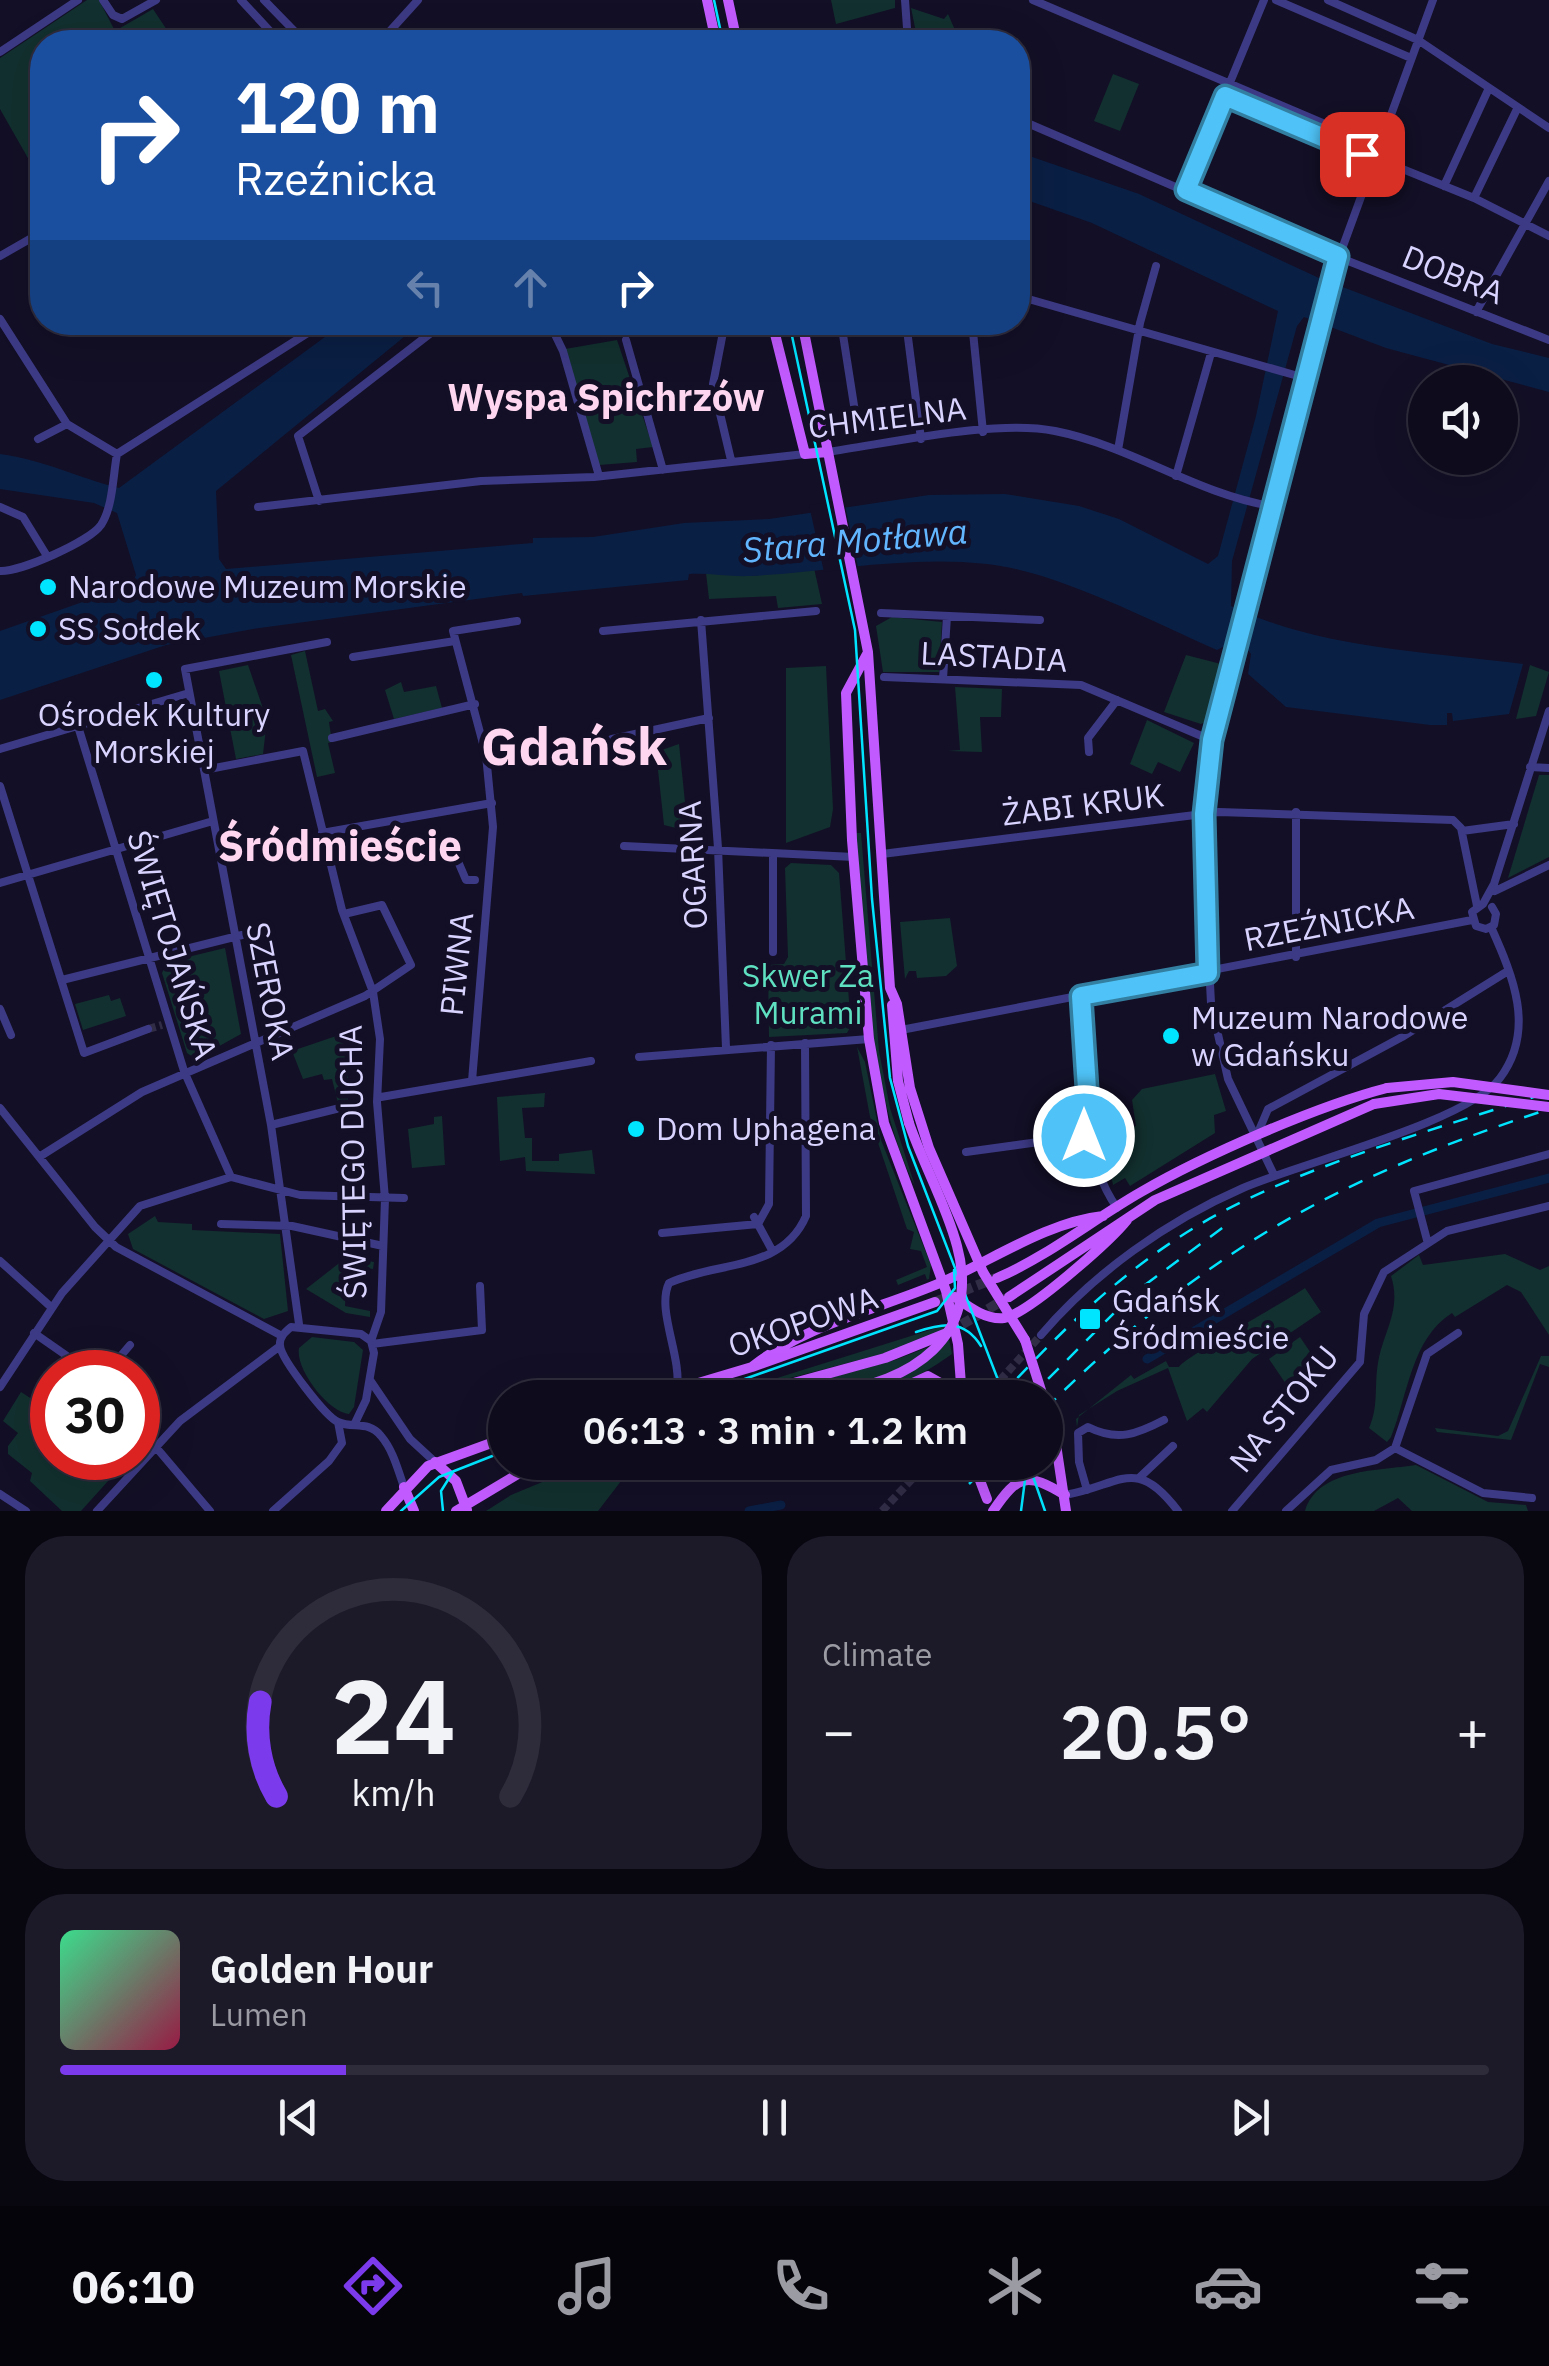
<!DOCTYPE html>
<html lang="en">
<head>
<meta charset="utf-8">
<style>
	:root { --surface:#0e0b1c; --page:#1c1929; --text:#f1f3f6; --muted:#9b9ba3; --line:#2e2b3b; --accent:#7c3aed }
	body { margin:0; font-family:"IBM Plex Sans",sans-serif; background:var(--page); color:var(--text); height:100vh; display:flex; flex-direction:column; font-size:38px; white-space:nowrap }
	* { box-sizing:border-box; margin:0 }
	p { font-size:32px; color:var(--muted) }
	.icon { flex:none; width:55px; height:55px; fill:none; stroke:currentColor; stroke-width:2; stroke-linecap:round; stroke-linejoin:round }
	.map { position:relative; height:1511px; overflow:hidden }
	.details { display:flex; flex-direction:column; gap:25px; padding:25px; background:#08060f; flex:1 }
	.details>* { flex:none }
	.hud { position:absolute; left:30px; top:30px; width:1000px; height:305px; border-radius:40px; box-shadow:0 10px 40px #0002,0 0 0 2px var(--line); background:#1a4fa0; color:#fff; overflow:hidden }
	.buttons { position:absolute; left:1408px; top:365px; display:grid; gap:20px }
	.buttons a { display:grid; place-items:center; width:110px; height:110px; border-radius:50%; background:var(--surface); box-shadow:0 10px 40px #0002,0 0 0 2px var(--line); font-size:50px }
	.speed { position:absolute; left:30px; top:1350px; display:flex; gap:20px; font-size:50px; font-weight:700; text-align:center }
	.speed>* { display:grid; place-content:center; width:130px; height:130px; border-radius:50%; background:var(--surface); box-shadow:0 10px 40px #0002,0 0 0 2px var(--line); line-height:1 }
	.speed .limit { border:15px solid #d22; background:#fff; color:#111 }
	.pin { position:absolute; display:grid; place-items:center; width:85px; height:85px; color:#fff; margin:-42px; border-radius:20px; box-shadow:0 5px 15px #0006 }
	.me { position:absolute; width:110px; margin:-55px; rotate:0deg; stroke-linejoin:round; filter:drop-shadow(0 0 8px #0008) }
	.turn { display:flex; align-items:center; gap:35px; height:210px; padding:0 40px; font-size:45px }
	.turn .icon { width:130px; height:130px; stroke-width:2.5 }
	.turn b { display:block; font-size:70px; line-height:85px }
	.lanes { display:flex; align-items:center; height:95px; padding:0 40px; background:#0003; justify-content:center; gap:50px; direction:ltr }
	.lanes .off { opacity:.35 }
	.big { font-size:75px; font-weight:600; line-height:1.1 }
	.details .card { flex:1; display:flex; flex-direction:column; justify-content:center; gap:15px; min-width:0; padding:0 35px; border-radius:40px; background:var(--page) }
	.details .dial { align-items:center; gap:0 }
	.dial svg { height:260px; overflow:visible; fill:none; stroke:var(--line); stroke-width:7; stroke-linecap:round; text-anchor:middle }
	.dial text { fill:var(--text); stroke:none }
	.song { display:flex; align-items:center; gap:30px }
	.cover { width:120px; height:120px; border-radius:15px; background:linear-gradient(135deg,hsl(150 70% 55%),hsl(340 70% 35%)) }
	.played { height:10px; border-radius:5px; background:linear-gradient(90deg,var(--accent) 20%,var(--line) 20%) }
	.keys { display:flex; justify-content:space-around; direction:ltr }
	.heat { display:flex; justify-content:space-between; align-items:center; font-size:55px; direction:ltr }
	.details .tiles { flex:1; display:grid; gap:25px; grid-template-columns:1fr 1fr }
	.card:last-child { grid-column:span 2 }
	.trip { position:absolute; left:488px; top:1380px; width:575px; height:100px; border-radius:50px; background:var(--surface); box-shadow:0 10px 40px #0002,0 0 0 2px var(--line); font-weight:600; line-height:100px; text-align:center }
	.menu { display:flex; height:160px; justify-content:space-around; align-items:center; background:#06040b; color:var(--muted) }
	.menu .icon { width:70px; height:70px }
	.menu .active { color:var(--accent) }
	.menu b { font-size:45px; color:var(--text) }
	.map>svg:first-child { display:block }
	.green { fill:#12302f }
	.water { fill:#0a1f44 }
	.pier { fill:#130f26 }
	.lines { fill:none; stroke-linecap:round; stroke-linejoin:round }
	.canal { stroke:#0a1f44; stroke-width:9 }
	.minor-tunnel { stroke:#312d47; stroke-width:8; stroke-dasharray:8 4; stroke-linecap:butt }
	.major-tunnel { stroke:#312d47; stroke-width:10; stroke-dasharray:10 5; stroke-linecap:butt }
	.minor { stroke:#3d3a85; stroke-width:8 }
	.major { stroke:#c25bff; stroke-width:10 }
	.tram { stroke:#00e5ff; stroke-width:2.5 }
	.rail { stroke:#00e5ff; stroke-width:2.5; stroke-dasharray:15 12; stroke-linecap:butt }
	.major-bridge { stroke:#c25bff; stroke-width:10 }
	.route-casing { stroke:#337fa1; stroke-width:25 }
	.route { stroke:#4fc3f7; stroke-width:18 }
	.poi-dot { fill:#00e5ff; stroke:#130f26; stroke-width:4 }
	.labels { text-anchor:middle; stroke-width:10; stroke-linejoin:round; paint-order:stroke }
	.street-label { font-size:32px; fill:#d9d4ff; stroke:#130f26 }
	.poi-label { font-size:32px; fill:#d9d4ff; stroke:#130f26; text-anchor:start }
	.park-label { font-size:32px; fill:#5fe0c0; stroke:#130f26 }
	.water-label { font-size:35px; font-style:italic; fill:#62b6ff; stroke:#130f26 }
	.quarter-label { font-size:38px; font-weight:bold; fill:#ffd6f0; stroke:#130f26 }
	.district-label { font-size:42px; font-weight:bold; fill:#ffd6f0; stroke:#130f26 }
	.town-label { font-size:52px; font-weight:bold; fill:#ffd6f0; stroke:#130f26 }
</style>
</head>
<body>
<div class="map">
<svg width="1549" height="1511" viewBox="0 0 1549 1511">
	<rect width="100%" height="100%" fill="#130f26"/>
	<!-- green -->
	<path class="green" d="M87 0H99L115 31 153 9 175 42H42L41 181 0 109V58Z
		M831 0H895V8L836 24Z
		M911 8 944 19 948 14 955 30 966 36 956 42 946 37 918 42Z
		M1113 74 1139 84 1120 131 1094 121Z
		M617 340 653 447 636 449 637 462 599 465 565 349Z
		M814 568 822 604 778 608 776 596 709 599 706 573 751 576Z
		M892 617 942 622 939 672H883L876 626Z
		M305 651 318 711 325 709 333 721 329 722 332 742 328 743 335 773 317 777 291 655Z
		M1186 655 1221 664 1207 721 1201 724 1164 712Z
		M248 665 267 720 263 754 236 759 219 671Z
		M1530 665 1549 672 1536 716 1516 719Z
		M826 666 833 809 830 827 786 843V668Z
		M401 682 404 692 436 686 442 708 394 719 385 690Z
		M955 687 1002 689 1001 717H980L982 752 948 751 960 750Z
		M1147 720 1194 743 1180 772 1158 762 1152 774 1130 764Z
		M679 744 688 831 664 825 656 752Z
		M1539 775H1549V857L1508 878Z
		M856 833H861L879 1051 890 1108 915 1186C866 1089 865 941 856 833Z
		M791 863 831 865 839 873 851 1026 847 1033 769 1037 768 965 784 964 788 957 785 868Z
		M950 918 957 966 946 976 917 978 916 971H909L905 979 900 922Z
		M225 948 241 1034 196 1059 187 1053 162 973 167 962Z
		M109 995 111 1001 120 998 126 1016 83 1030 75 1004Z
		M348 1032V1101L338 1103 332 1079 324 1080 322 1074 303 1079 292 1051Z
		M857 1047 865 1062 881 1140 931 1265 929 1279 903 1288 927 1280 925 1274 898 1285 896 1280 927 1267 921 1251 910 1249 914 1232 907 1229 871 1122Z
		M1215 1074 1226 1111 1214 1115 1215 1133 1130 1186 1125 1178 1113 1185 1102 1129 1136 1126 1132 1100 1142 1089Z
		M545 1093 544 1107 522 1108 525 1138H532V1161H559V1154L592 1150 595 1174 526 1171 525 1157 500 1161 497 1097Z
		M442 1116 445 1165 412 1168 408 1129 434 1124V1117Z
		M155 1216 158 1222 192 1224V1230L280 1234 288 1311 264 1319 133 1249 128 1234Z
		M1505 1254 1540 1270 1549 1266V1335L1521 1292 1507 1285 1455 1317 1452 1313C1411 1339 1408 1395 1391 1437L1387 1442 1369 1428C1379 1406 1374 1386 1378 1363 1383 1332 1402 1310 1391 1276L1419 1255 1423 1265Z
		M347 1257 374 1262 373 1269 347 1266 345 1306 370 1311V1317L346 1313 306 1289Z
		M1305 1288 1321 1312 1252 1359 1207 1412 1203 1408 1187 1421 1168 1368 1117 1391 1079 1415 1077 1427 1076 1419 1131 1375 1134 1379 1166 1361 1169 1367H1179C1183 1358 1285 1302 1305 1288Z
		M946 1325 947 1329 886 1353 713 1398Z
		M312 1337 354 1342 363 1350 354 1407 349 1414C328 1412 295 1369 299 1348Z
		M1300 1337 1319 1365 1288 1387 1269 1359Z
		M949 1339 952 1354C914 1381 878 1398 831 1397L830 1388 775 1393 895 1360Z
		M1541 1356H1549V1367L1540 1364 1511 1440 1437 1432 1435 1428 1498 1436 1508 1431Z
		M21 1392 52 1412V1458L128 1459 81 1511H62L30 1481 32 1473 8 1454V1446L18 1433 3 1421Z
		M588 1463H635L598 1511H486L511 1495Z
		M1416 1465 1488 1502 1526 1505 1528 1511H1412L1398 1498 1374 1511H1305C1318 1468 1379 1471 1416 1465Z"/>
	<!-- water -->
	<path class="water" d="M1018 152 1139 194 1319 278 1492 344 1549 358V392L1386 348 1304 317 1297 326 1232 561 1231 606C1321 649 1424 651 1523 664L1509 714 1453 721 1452 713H1447V725H1430L1286 707 1248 674 1251 654 1247 649 1227 645 1217 650C1153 622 1056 571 987 564 907 555 830 572 750 576 730 577 710 573 689 574L688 580 523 596 522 593 253 629 166 645 0 700V631L131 585 136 575 117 513 94 503 0 489V454C44 460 79 478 119 488L344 323H421L216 491 219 559 226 569 533 543V538L593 537 684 523 769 519 929 495 1005 494 1079 506 1119 519 1208 564 1218 556 1256 416 1278 311 1092 223 1018 197Z"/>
	<!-- pier -->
	<path class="pier" d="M844 500 858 568 824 572 809 505Z"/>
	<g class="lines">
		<!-- canal -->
		<path class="canal" d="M1147 1359 1378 1223 1549 1178
			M749 1511 781 1505"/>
		<!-- minor-tunnel -->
		<path class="minor-tunnel" d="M148 1029 162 1025
			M984 1398 1041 1335
			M882 1511 928 1462"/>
		<!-- major-tunnel -->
		<path class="major-tunnel" d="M935 1302 996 1278
			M949 1332 1007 1298"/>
		<!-- minor -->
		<path class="minor" d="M103 0 113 15 122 19 156 0
			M241 0 280 42
			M264 0 305 42
			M905 0 908 42
			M1033 0 1379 147
			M1276 0 1411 58
			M1328 0 1418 40 1549 128
			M380 42 418 0
			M0 52 78 0
			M1225 97 1474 198 1549 236
			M1018 119 1338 257 1549 340
			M1444 186 1489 88
			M1186 189 1264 0
			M1474 198 1518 107
			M0 256 42 232
			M1018 296 1305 378
			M1476 312 1549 181
			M0 319 67 424 117 454
			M549 322 563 351 599 476
			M725 322 713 384 731 460
			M841 322 858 431
			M906 322 921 439
			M972 322 983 432
			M626 340 663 470
			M38 439 67 424
			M1118 450 1140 323 1156 266
			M827 452C890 443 996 419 1055 431 1131 446 1195 493 1271 506
			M1176 476 1211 353
			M319 501 298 436 445 322
			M0 507 23 517 47 556
			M258 507 481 481 594 477 805 454
			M0 571C20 572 89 542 101 525 113 507 113 475 117 454L325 322
			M881 613 1040 620
			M701 620 718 848 726 1048
			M603 631 816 611
			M353 657 455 641
			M884 677 1081 685 1211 740
			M943 679 947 616
			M77 723 184 1071 231 1177
			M332 738 475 704
			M612 739 709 718
			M0 749 189 693
			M1089 752 1088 738 1117 700
			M486 755 521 752
			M1530 767 1549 768
			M204 770 303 751 342 910 373 992 380 1039 377 1102 385 1199 381 1312 371 1341
			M0 786 84 1053 148 1029
			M1296 812V957
			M1462 831 1514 824
			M322 833 492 803
			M431 843 454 852 466 880H475
			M624 846 854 857
			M882 854 1219 812 1453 820 1461 828 1477 906
			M773 855V952
			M0 883 213 821
			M1495 891 1549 865
			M1492 907 1496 914 1494 925 1486 929 1476 926 1472 912 1483 904 1494 884 1549 711
			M62 980 242 935
			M1081 996C1083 1064 1076 1149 1117 1208
			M0 1009 11 1035
			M901 1030 1472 920
			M639 1057 869 1039
			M472 1081 493 827 486 755 453 631 517 621
			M381 1097 591 1061
			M0 1108 95 1227 116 1247 282 1336
			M271 1125 340 1108
			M1257 1135 1268 1109 1402 1037 1508 971
			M966 1152 1090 1135
			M39 1157 142 1092 365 996 411 965 382 905 344 914
			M1274 1175 1228 1079 1211 1003 1204 869 1211 740 1335 268 1433 0
			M754 1217 773 1252
			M221 1224 292 1226 383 1246
			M758 1224 769 1204 771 1045
			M662 1233 758 1224
			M1427 1240 1414 1191 1549 1154
			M0 1261 51 1307
			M299 1324 271 1125 185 669 327 642
			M34 1333 90 1372
			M1041 1335C1094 1273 1167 1221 1243 1188 1300 1163 1468 1122 1500 1078 1536 1030 1513 976 1491 927
			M372 1344 482 1330 480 1286
			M107 1372 130 1345
			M370 1380 410 1439 435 1462
			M0 1387 62 1293 140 1206 231 1177 300 1195 404 1198
			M677 1390C682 1356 656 1310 669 1283 716 1261 782 1272 806 1216L805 1043
			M355 1423 366 1400 374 1353 371 1341 361 1334 291 1327C285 1332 279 1337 280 1346 282 1360 325 1416 338 1422 353 1429 368 1420 381 1436 393 1450 398 1470 404 1487
			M138 1426 210 1511
			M1395 1448 1483 1493 1532 1498
			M1140 1477 1173 1446
			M1087 1490 1079 1462 1078 1433 1088 1427C1118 1442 1137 1434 1164 1420
			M0 1494 26 1511
			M1065 1495C1120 1486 1135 1454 1178 1511
			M97 1511 180 1421 280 1346
			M273 1511 329 1461 342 1443 338 1422
			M1232 1511 1360 1362 1364 1314 1384 1272 1447 1231 1549 1206
			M1286 1511 1331 1470 1376 1460 1395 1448 1427 1354 1458 1333"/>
		<!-- major -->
		<path class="major" d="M707 0 716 42
			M728 0 737 42
			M772 322 805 454 827 452
			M802 322 868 652 890 988 897 1004 910 1088 929 1148 983 1272 1025 1340
			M867 654 846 693 852 840 869 1039 884 1123 946 1291 958 1344 962 1398
			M892 1005 898 1081 909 1123
			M997 1278C1050 1255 1092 1220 1141 1192 1205 1155 1317 1106 1387 1088
			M955 1297C969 1307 986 1320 1004 1318 1028 1314 1110 1241 1127 1220
			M1009 1297 1155 1200 1374 1104
			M752 1367C804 1325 879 1309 940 1283 991 1261 1047 1222 1103 1216
			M648 1398 752 1367 935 1302
			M739 1398 885 1358 947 1333
			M782 1398 831 1392
			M880 1398 928 1376 962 1395
			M1054 1431 1066 1511
			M435 1462 456 1481 467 1510
			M404 1487 414 1511
			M386 1511 428 1466 505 1438
			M456 1511 538 1462
			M993 1511C1018 1474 1027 1472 1065 1495"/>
		<!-- tram -->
		<path class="tram" d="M714 0 723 42
			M789 322 855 630 872 899 890 1078 908 1146 1005 1398
			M916 1332C943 1323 964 1319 981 1346
			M691 1398 937 1311 955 1288 954 1270
			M1028 1462 1045 1511
			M401 1511 439 1477 505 1451
			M443 1511 441 1491 453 1472
			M1021 1511 1026 1472"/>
		<!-- rail -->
		<path class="rail" d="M999 1398C1064 1327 1134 1259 1220 1213 1317 1161 1444 1127 1549 1092
			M1029 1398 1134 1293 1225 1226
			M1045 1409C1206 1250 1335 1179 1549 1109
			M963 1466 966 1462
			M969 1484 991 1462"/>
		<!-- major-bridge -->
		<path class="major-bridge" d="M1387 1088 1453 1082 1549 1095
			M1374 1104 1439 1094 1549 1107
			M1025 1340 1054 1431
			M831 1392C910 1383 982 1338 957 1246 946 1204 923 1164 909 1123
			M973 1462 987 1499"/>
	</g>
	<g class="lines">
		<defs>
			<path id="route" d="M1084 1136 1090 1135 1081 996 1208 973 1204 814 1212 740 1338 256 1186 190 1225 96 1362 154"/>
		</defs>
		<!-- route casing -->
		<use href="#route" class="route-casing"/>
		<!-- route -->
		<use href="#route" class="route"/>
	</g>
	<!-- markers -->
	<g class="poi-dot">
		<circle cx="48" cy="587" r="10"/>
		<circle cx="38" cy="629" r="10"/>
		<circle cx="154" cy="680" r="10"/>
		<circle cx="1171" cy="1036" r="10"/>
		<circle cx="636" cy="1129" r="10"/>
		<rect x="1078" y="1307" width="24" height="24" rx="5"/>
	</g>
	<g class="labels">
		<!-- street labels -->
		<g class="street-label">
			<text transform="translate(1453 275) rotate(22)" y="11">DOBRA</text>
			<text transform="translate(887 418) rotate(-7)" y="11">CHMIELNA</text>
			<text transform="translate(994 657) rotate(3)" y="11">LASTADIA</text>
			<text transform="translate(1083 805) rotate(-7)" y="11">ŻABI KRUK</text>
			<text transform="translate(693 865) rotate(-93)" y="11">OGARNA</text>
			<text transform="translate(1329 924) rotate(-11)" y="11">RZEŹNICKA</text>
			<text transform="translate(172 945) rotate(73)" y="11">ŚWIĘTOJAŃSKA</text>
			<text transform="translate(457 964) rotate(-84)" y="11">PIWNA</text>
			<text transform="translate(270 991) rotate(79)" y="11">SZEROKA</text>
			<text transform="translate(353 1162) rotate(-91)" y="11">ŚWIĘTEGO DUCHA</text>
			<text transform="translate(803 1322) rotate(-19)" y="11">OKOPOWA</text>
			<text transform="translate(1284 1409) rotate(-51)" y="11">NA STOKU</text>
		</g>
		<!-- poi labels -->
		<g class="poi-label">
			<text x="68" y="598">Narodowe Muzeum Morskie</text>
			<text x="58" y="640">SS Sołdek</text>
			<text x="154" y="726" text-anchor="middle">Ośrodek Kultury<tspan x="154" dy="37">Morskiej</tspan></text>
			<text x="1191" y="1029">Muzeum Narodowe<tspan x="1191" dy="37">w Gdańsku</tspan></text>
			<text x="656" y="1140">Dom Uphagena</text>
			<text x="1112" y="1312">Gdańsk<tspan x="1112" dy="37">Śródmieście</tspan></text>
		</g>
		<!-- park labels -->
		<g class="park-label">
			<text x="808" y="987">Skwer Za<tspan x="808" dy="37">Murami</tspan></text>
		</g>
		<!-- water labels -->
		<g class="water-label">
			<text transform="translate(855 541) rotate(-5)" y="12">Stara Motława</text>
		</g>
		<!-- quarter labels -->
		<g class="quarter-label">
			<text x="606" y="411">Wyspa Spichrzów</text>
		</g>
		<!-- district labels -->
		<g class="district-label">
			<text x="340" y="861">Śródmieście</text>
		</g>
		<!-- town labels -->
		<g class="town-label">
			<text x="574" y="765">Gdańsk</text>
		</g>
	</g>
</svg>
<div class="buttons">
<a><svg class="icon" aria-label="sound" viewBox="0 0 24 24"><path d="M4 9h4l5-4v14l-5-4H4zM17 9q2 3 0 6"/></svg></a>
</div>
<div class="speed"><div class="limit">30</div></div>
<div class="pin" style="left:1362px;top:154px;background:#d93025"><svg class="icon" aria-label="arrive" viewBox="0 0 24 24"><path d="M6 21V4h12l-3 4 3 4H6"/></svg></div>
<svg class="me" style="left:1084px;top:1136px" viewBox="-20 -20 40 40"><circle r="17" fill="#4fc3f7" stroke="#fff" stroke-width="3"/><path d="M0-11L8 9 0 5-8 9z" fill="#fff"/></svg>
<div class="trip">06:13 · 3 min · 1.2 km</div>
<div class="hud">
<div class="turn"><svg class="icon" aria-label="right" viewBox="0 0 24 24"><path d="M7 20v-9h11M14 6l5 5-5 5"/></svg><div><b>120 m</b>Rzeźnicka</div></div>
<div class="lanes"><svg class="icon off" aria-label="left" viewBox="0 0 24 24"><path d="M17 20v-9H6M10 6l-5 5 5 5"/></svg><svg class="icon off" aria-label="ahead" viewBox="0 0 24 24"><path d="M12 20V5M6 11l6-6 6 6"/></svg><svg class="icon" aria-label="right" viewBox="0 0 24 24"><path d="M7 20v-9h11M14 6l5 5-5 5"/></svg></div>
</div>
</div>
<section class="details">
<div class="tiles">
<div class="card dial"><svg viewBox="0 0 100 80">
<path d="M14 69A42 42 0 1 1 86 69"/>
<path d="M14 69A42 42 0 0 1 9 40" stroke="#7c3aed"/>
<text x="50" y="56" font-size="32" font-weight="700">24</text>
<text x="50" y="72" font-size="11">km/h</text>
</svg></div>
<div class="card"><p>Climate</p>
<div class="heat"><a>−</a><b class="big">20.5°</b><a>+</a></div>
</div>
<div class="card">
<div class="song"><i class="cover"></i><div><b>Golden Hour</b><p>Lumen</p></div></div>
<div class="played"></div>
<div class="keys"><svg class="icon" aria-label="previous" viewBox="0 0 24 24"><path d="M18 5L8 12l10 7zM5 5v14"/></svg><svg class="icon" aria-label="pause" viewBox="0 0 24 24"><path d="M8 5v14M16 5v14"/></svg><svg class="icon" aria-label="next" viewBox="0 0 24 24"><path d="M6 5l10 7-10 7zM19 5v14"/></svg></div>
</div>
</div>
</section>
<nav class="menu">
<b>06:10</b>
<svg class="icon active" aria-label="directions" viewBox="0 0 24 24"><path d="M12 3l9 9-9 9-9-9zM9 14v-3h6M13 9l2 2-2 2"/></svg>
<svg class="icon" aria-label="music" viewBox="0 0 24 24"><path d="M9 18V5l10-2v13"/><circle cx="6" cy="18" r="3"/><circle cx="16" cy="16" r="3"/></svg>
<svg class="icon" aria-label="phone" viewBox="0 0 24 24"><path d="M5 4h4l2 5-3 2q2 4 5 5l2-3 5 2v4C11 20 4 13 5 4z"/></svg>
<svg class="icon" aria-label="climate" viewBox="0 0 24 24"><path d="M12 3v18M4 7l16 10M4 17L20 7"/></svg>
<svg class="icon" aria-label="car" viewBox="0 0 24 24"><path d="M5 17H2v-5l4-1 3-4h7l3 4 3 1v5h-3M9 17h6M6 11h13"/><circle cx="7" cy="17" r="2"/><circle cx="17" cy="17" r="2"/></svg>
<svg class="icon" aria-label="filters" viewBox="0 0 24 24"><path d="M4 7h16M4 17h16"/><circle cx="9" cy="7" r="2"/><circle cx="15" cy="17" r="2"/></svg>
</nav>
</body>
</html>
